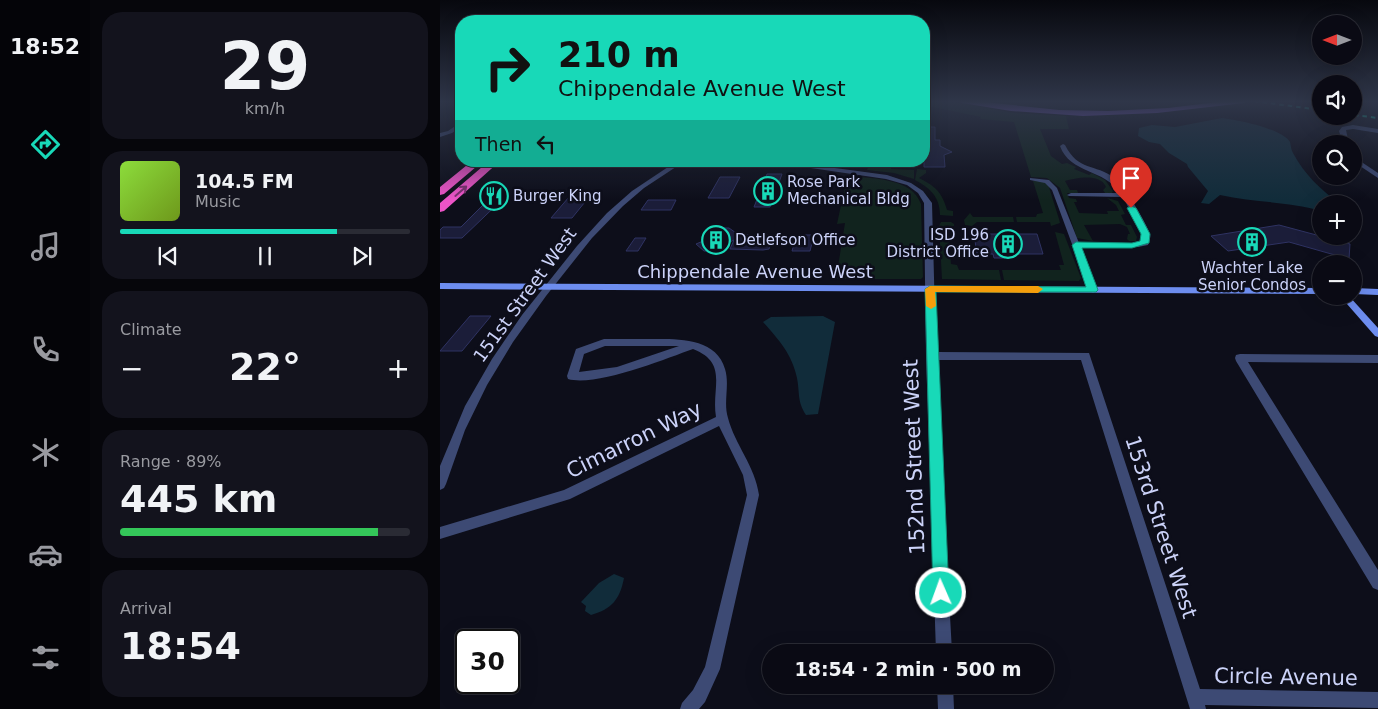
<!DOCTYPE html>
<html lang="en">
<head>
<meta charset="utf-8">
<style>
	:root { --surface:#0a0a14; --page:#13131d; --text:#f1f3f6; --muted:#999aa0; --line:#2a2b34; --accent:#18d9b8 }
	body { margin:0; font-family:"DejaVu Sans",sans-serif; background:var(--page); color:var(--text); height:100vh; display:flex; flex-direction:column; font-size:19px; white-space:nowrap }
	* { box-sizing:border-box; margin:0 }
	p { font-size:16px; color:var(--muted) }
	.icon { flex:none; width:28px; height:28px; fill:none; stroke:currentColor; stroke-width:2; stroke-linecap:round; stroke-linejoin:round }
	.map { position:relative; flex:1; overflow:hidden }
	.drawer { display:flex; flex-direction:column; gap:12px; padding:12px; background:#06060b; width:350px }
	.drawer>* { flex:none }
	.banner { position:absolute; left:15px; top:15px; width:475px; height:152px; border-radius:20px; box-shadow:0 5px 20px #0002,0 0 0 1px var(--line); background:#18d9b8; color:#111; overflow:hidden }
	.needle { width:32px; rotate:270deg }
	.controls { position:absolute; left:872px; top:15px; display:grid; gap:10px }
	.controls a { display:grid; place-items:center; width:50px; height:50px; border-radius:50%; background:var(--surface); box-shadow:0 5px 20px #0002,0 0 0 1px var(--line); font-size:25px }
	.speed { position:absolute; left:15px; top:629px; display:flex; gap:10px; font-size:25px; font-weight:700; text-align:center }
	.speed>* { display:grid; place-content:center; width:65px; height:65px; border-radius:50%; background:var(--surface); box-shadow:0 5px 20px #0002,0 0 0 1px var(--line); line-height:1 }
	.speed .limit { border:2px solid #111; border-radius:8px; background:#fff; color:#111 }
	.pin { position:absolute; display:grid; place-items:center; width:42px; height:42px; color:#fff; margin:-51px -21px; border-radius:50% 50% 50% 0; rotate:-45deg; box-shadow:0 0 5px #0007 }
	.pin .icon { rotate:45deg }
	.me { position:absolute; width:55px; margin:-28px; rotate:358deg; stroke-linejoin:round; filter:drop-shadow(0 0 4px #0008) }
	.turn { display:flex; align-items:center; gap:18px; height:105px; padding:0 20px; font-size:22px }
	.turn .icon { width:65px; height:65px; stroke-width:2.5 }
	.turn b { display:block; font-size:35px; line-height:42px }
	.then { display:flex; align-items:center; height:48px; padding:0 20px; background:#0003; gap:10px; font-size:19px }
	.big { font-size:38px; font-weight:600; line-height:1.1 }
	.drawer .tile { flex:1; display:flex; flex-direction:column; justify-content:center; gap:8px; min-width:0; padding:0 18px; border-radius:20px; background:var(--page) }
	.drawer .dial { align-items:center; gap:0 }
	.dial b { font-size:65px; line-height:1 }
	.song { display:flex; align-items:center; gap:15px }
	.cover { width:60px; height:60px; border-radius:8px; background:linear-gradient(135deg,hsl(90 70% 55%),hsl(80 70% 35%)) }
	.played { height:5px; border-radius:2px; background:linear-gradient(90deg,var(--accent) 75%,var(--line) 75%) }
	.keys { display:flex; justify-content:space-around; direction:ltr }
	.heat { display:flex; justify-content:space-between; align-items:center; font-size:28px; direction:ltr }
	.charge { height:8px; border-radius:4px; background:linear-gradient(90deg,#34c759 89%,var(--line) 0) }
	.trip { position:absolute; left:322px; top:644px; width:292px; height:50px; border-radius:25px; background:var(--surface); box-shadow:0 5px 20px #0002,0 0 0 1px var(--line); font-weight:600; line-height:50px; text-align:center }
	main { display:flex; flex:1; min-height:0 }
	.tab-bar { display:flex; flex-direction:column; width:90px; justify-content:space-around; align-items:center; background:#040408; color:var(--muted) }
	.tab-bar .icon { width:35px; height:35px }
	.tab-bar .active { color:var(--accent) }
	.tab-bar b { font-size:22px; color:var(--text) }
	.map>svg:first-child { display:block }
	.green { fill:#11231e }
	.water { fill:#112c3a }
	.building { fill:#1b1d39; stroke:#2f3363 }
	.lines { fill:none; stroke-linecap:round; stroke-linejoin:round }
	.street { fill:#3d4a74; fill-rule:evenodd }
	.secondary { fill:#6d8def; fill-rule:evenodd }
	.primary { fill:#915fed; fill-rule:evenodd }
	.highway { fill:#ec54c7; fill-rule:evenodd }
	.rail { stroke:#18d9b8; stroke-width:2; stroke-dasharray:4.5 4; stroke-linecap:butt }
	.oneway { stroke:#7c3170 }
	.route { fill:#18d9b8; stroke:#108d78 }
	.slow { fill:#f59e0b }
	.labels { text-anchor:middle; stroke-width:5; stroke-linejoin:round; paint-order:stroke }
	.far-poi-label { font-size:15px; fill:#ccd3f9; stroke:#0d0e1a; text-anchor:start }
	.street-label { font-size:18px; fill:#ccd3f9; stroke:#0d0e1a }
	.near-street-label { font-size:21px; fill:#ccd3f9; stroke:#0d0e1a }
</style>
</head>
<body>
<main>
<nav class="tab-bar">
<b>18:52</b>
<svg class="icon active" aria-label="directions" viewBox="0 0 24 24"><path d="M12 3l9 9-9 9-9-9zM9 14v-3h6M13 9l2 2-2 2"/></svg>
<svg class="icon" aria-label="music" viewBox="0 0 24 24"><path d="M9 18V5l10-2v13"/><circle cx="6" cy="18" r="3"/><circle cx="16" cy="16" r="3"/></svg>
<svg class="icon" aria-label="phone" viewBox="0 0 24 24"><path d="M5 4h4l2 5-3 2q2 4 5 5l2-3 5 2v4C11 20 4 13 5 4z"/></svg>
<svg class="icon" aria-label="climate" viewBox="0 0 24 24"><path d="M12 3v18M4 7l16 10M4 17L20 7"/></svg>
<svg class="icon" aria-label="car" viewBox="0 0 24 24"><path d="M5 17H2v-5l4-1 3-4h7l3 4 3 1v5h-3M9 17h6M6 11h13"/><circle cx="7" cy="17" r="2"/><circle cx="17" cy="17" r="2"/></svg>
<svg class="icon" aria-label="filters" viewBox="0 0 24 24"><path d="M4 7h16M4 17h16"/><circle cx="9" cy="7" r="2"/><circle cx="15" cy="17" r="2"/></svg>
</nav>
<section class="drawer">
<div class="tile dial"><b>29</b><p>km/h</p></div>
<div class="tile">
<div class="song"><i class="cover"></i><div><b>104.5 FM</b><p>Music</p></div></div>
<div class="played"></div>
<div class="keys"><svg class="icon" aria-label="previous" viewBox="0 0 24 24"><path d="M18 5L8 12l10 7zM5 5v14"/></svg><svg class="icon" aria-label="pause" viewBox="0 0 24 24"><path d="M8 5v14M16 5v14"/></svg><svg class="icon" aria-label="next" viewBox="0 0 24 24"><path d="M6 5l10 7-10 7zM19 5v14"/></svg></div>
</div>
<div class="tile"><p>Climate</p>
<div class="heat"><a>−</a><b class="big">22°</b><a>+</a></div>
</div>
<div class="tile"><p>Range · 89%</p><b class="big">445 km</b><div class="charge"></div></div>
<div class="tile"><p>Arrival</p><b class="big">18:54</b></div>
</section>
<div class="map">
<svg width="938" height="709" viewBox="0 0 938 709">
	<rect width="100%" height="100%" fill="#0d0e1a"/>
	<!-- green -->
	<path class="green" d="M484 101H509L573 113 626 116 629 129H600L611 156 622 164 627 163 636 167 634 169 649 175 652 173 665 180 673 191 672 193H665L663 190 666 187C660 173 636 178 625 181L630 190H637L638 193H627L629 198 636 199 637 202H634L639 213 668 214 667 211H679L676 205 667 198 678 201 685 214 681 215 686 225H691L697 237 696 241H689L687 239 688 234H690L687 227 680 224 644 225 653 241 637 238 620 188 607 178 591 177 574 122 540 119 541 117 493 107 484 108Z
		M431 161H452L451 169 474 170V179L454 173 427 170Z
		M477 169 486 170V173L479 178C495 186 502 192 507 210L513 211V216L500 215C500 197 490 188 475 180Z
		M411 176C434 179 472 178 481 204L483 277 481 279H396L405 223 397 224 407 177Z
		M593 181H602L608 184 619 219 620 223 611 226 610 222H577L576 217H596L597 214 603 213Z
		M530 213 533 217H573L574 222H537L532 226 525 225 524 220Z
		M501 222H511L514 224V226L508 227 511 264 517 265 519 270H559L561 280 502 279 499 226Z
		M615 232 624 234 641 278 639 281 564 280 562 270H621L619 265H624Z"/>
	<!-- water -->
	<path class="water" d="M782 118C797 120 841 128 850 142 851 146 851 150 853 153 865 175 880 189 900 204H881V211C848 201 814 203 780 195L769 204 761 203 768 191 748 167 747 164 729 153 720 144 709 142 698 136 699 128 712 125 735 127Z
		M383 316 395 322 378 414 366 415C357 401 360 394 357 378 352 354 339 340 323 322L331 317Z
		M174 574 184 578C180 599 172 609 151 615L145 611 146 606 141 602 159 583Z"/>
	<!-- building -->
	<path class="building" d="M484 127H495V140H500V146L512 152 504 155 505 167H484Z
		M327 174H342L330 207H314Z
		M280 177H300L289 198H268Z
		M54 194H68L22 238H0V230L3 227H21Z
		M129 197H149L132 218H111Z
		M208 200H236L231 210H201Z
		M839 225 910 244 909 259 849 242 788 251 771 236Z
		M278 228H289L299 235H334L329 249 323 250 290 249 294 240 271 251H264L256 244 268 239 272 230Z
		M534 234H597L603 254H564L565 258H554L553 254H537Z
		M357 235H374L370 251H352Z
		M195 238H206L198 251H186Z
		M30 316H51L22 351H0Z"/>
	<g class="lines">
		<!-- street -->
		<path class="street" d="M21 122V127L12 133 0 137V133L8 131Z
			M913 125 938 129V133L913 129 906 130 909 144H903L899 131 902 127Z
			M623 144 625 145C639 172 654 163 675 178 683 184 707 224 710 234 711 237 709 242 708 245L698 247H641L657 290 653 293 649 290 612 190 605 183 590 180V178L609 180 617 188 639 243H698L701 242 702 234 683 197 629 196 627 195 631 193H680C665 169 630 174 620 146Z
			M914 157 938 173V178L914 162Z
			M237 161H245L204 188 183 206 152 238 106 296 73 342 47 385 25 430 6 484 4 488 0 490V466L25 406 52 359 82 315 137 246 167 213 192 191Z
			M323 161H343L447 175 471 183 483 191 492 203 496 352 649 353 760 689 938 692V708L765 705 766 709H750L641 360H496L512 652H496L486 356 484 203 478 193 467 185 446 179Z
			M164 339C179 339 195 339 210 339 236 339 276 337 285 369 290 385 283 402 288 418 295 445 315 466 319 495L280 669 265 702 259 709H240L242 703 253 690 265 667 307 495 303 475 279 426 130 499 0 539V527L124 490 276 417C271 388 289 363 253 349 225 359 156 387 128 379L127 376 136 349ZM165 346H239L177 367 139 372 144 354Z
			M800 354 938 355V363L808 362 938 570V590L933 588 796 361 795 358 796 355Z
			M497 685H513L514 709H498Z"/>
		<!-- secondary -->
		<path class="secondary" d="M0 283 881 288V294L0 289Z
			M914 288 938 289V295L914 294Z
			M900 296H909L938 328V337L935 336Z"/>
		<!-- primary -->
		<path class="primary" d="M518 101H535L619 110 668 111 728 108 786 101H808L804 103 717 113 643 116 571 111 522 103Z"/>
		<!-- highway -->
		<path class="highway" d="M32 161H43L4 194 0 195V187Z
			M49 161H60L4 211 0 212V203Z"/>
		<!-- rail -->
		<path class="rail" d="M814 101 881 110
			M914 115 938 118"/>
	</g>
	<!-- one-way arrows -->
	<defs><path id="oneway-shaft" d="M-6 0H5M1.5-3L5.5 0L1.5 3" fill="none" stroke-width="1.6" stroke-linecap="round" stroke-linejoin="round" transform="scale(1.25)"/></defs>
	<use class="oneway" href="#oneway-shaft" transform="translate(21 191) rotate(-41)"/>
	<!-- sky -->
	<linearGradient id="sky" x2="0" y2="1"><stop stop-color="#07080e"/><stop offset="0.51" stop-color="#2f3649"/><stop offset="1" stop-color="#2f3649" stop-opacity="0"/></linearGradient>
	<rect width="938" height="200" fill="url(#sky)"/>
	<!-- route -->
	<path class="route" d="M691 206 696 208 710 234 709 243 692 248H642L658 290 656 292H496L509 593 507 599 501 601 495 599 493 593 485 289 490 286 646 287 632 245 636 242 692 243 700 241 701 234 687 208Z"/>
	<!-- slow -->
	<path class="slow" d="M490 286H598L603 289 598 293 495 292 496 306 491 309 486 306 485 289Z"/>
	<!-- icons -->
	<defs>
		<symbol id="building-ring" viewBox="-11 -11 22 22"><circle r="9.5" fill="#0d0e1a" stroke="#18d9b8" stroke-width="1.5"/><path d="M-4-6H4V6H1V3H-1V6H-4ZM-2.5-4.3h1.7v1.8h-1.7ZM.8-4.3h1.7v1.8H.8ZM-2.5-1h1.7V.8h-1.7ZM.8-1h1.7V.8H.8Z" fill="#18d9b8"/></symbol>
		<symbol id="restaurant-ring" viewBox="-11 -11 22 22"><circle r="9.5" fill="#0d0e1a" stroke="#18d9b8" stroke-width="1.5"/><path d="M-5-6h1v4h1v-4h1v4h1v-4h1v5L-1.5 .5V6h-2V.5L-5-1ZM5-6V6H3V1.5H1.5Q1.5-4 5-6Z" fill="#18d9b8"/></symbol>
	</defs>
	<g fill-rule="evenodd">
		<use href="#building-ring" x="312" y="175" width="32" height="32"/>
		<use href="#restaurant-ring" x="38" y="180" width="32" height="32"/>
		<use href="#building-ring" x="260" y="224" width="32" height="32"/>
		<use href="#building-ring" x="796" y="226" width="32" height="32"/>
		<use href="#building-ring" x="552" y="228" width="32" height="32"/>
	</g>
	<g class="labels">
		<!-- far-poi labels -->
		<g class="far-poi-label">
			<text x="347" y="187">Rose Park<tspan x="347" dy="17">Mechanical Bldg</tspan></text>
			<text x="73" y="201">Burger King</text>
			<text x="549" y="240" text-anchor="end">ISD 196<tspan x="549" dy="17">District Office</tspan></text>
			<text x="295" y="245">Detlefson Office</text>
			<text x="812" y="273" text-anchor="middle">Wachter Lake<tspan x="812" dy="17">Senior Condos</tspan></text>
		</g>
		<!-- street labels -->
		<g class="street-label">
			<text x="315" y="278">Chippendale Avenue West</text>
			<text transform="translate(85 295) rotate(-54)" y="6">151st Street West</text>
		</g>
		<!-- near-street labels -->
		<g class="near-street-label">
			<text transform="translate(194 440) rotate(-26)" y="7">Cimarron Way</text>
			<text transform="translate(474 457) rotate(-92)" y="7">152nd Street West</text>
			<text transform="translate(721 527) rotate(72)" y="7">153rd Street West</text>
			<text transform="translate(846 677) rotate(1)" y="7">Circle Avenue</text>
		</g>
	</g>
</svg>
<div class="controls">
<a><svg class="needle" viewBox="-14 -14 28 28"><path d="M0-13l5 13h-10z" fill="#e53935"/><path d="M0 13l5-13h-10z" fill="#999aa0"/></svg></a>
<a><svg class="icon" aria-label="sound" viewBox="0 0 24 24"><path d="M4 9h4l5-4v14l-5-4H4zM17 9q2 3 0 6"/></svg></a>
<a><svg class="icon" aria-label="search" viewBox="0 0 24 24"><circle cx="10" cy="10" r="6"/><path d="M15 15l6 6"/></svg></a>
<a>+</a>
<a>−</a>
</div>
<div class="speed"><div class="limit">30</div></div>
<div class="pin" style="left:691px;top:208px;background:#d93025"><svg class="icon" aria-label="arrive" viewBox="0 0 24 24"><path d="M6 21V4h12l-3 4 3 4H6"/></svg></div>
<svg class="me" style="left:501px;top:593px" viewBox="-20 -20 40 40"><circle r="17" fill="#18d9b8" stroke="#fff" stroke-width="3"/><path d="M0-11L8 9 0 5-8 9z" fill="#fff"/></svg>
<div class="trip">18:54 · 2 min · 500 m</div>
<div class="banner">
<div class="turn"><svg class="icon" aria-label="right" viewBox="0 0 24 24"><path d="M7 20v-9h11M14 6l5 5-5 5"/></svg><div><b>210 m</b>Chippendale Avenue West</div></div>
<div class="then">Then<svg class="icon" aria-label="left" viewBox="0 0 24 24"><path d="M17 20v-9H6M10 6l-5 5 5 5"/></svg></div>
</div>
</div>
</main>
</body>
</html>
